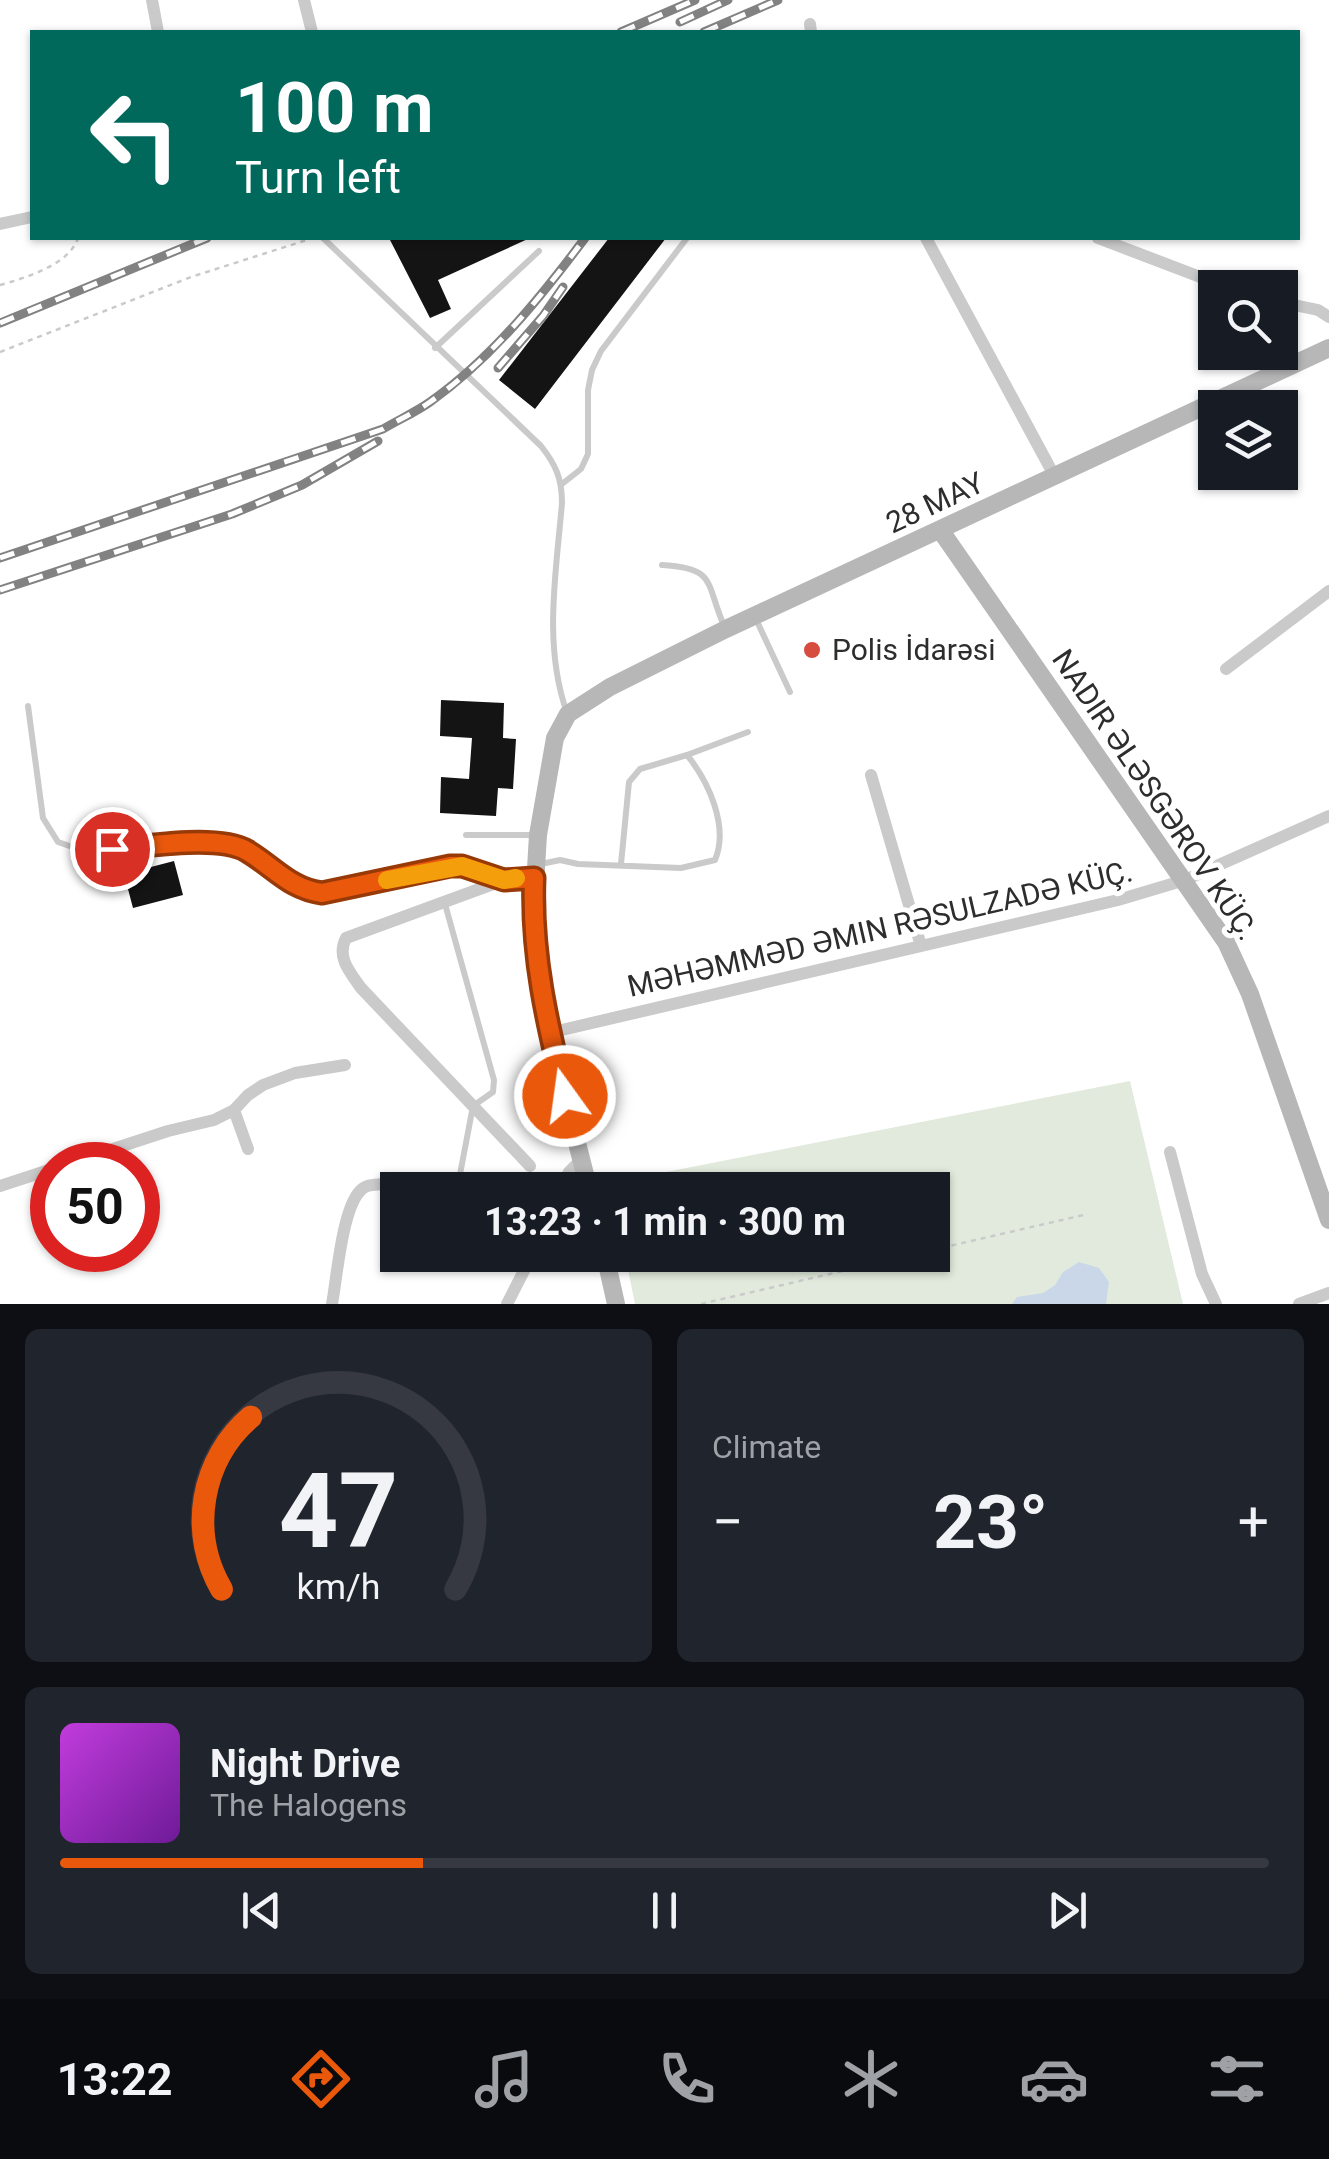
<!DOCTYPE html>
<html lang="en">
<head>
<meta charset="utf-8">
<style>
	:root { --surface:#171b24; --page:#20242c; --text:#f1f3f6; --muted:#9ea1a6; --line:#363941; --accent:#ea580c }
	body { margin:0; font-family:Roboto,sans-serif; background:var(--page); color:var(--text); height:100vh; display:flex; flex-direction:column; font-size:38px; white-space:nowrap }
	* { box-sizing:border-box; margin:0 }
	p { font-size:32px; color:var(--muted) }
	.icon { flex:none; width:55px; height:55px; fill:none; stroke:currentColor; stroke-width:2; stroke-linecap:round; stroke-linejoin:round }
	.map { position:relative; height:1304px; overflow:hidden }
	.drawer { display:flex; flex-direction:column; gap:25px; padding:25px; background:#0d0f14; flex:1 }
	.drawer>* { flex:none }
	.banner { position:absolute; left:30px; top:30px; width:1270px; height:210px; border-radius:0px; box-shadow:0 2px 8px #0004; background:#00695c; color:#fff; overflow:hidden }
	.fabs { position:absolute; left:1198px; top:270px; display:grid; gap:20px }
	.fabs a { display:grid; place-items:center; width:100px; height:100px; border-radius:0px; background:var(--surface); box-shadow:0 2px 8px #0004; font-size:50px }
	.speed { position:absolute; left:30px; top:1142px; display:flex; gap:20px; font-size:50px; font-weight:700; text-align:center }
	.speed>* { display:grid; place-content:center; width:130px; height:130px; border-radius:50%; background:var(--surface); box-shadow:0 2px 8px #0004; line-height:1 }
	.speed .limit { border:15px solid #d22; background:#fff; color:#111 }
	.pin { position:absolute; display:grid; place-items:center; width:85px; height:85px; color:#fff; margin:-42px; border:5px solid #fff; border-radius:50%; box-shadow:0 2px 10px #0007 }
	.me { position:absolute; width:110px; margin:-55px; rotate:346deg; stroke-linejoin:round; filter:drop-shadow(0 0 8px #0008) }
	.turn { display:flex; align-items:center; gap:35px; height:210px; padding:0 40px; font-size:45px }
	.turn .icon { width:130px; height:130px; stroke-width:2.5 }
	.turn b { display:block; font-size:70px; line-height:85px }
	.big { font-size:75px; font-weight:700; line-height:1.1 }
	.drawer .widget { flex:1; display:flex; flex-direction:column; justify-content:center; gap:15px; min-width:0; padding:0 35px; border-radius:15px; background:var(--page) }
	.drawer .dial { align-items:center; gap:0 }
	.dial svg { height:260px; overflow:visible; fill:none; stroke:var(--line); stroke-width:7; stroke-linecap:round; text-anchor:middle }
	.dial text { fill:var(--text); stroke:none }
	.song { display:flex; align-items:center; gap:30px }
	.cover { width:120px; height:120px; border-radius:15px; background:linear-gradient(135deg,hsl(290 70% 55%),hsl(280 70% 35%)) }
	.played { height:10px; border-radius:5px; background:linear-gradient(90deg,var(--accent) 30%,var(--line) 30%) }
	.keys { display:flex; justify-content:space-around; direction:ltr }
	.heat { display:flex; justify-content:space-between; align-items:center; font-size:55px; direction:ltr }
	.drawer .tiles { flex:1; display:grid; gap:25px; grid-template-columns:1fr 1fr }
	.widget:last-child { grid-column:span 2 }
	.trip { position:absolute; left:380px; top:1172px; width:570px; height:100px; border-radius:0px; background:var(--surface); box-shadow:0 2px 8px #0004; font-weight:700; line-height:100px; text-align:center }
	.menu { display:flex; height:160px; justify-content:space-around; align-items:center; background:#090b0e; color:var(--muted) }
	.menu .icon { width:70px; height:70px }
	.menu .selected { color:var(--accent) }
	.menu b { font-size:45px; color:var(--text) }
	.map>svg:first-child { display:block }
	.green { fill:#e1eadc }
	.water { fill:#cad7e8 }
	.building { fill:#141414 }
	.lines { fill:none; stroke-linecap:round; stroke-linejoin:round }
	.path { stroke:#cacaca; stroke-width:2.5; stroke-dasharray:5 5; stroke-linecap:butt }
	.lane { stroke:#cacaca; stroke-width:6 }
	.street { stroke:#cacaca; stroke-width:12 }
	.secondary { stroke:#b7b7b7; stroke-width:18 }
	.rail-casing { stroke:#828282; stroke-width:9 }
	.rail { stroke:#fff; stroke-width:5; stroke-dasharray:15; stroke-linecap:butt }
	.route-casing { stroke:#983908; stroke-width:25 }
	.route { stroke:#ea580c; stroke-width:18 }
	.slow { stroke:#f59e0b; stroke-width:18 }
	.poi-dot { fill:#d64c3e; stroke:#fff; stroke-width:4 }
	.labels { text-anchor:middle; stroke-width:10; stroke-linejoin:round; paint-order:stroke }
	.street-label { font-size:30px; fill:#2d2d2d; stroke:#fff }
	.poi-label { font-size:30px; fill:#2d2d2d; stroke:#fff; text-anchor:start }
</style>
</head>
<body>
<div class="map">
<svg width="1329" height="1304" viewBox="0 0 1329 1304">
	<rect width="100%" height="100%" fill="#fff"/>
	<!-- green -->
	<path class="green" d="M1130 1081 1183 1304H635L625 1255H932V1190H612L610 1183Z"/>
	<!-- water -->
	<path class="water" d="M1079 1262 1099 1268 1109 1282 1106 1304H1012L1017 1297 1043 1293 1055 1285 1063 1272Z"/>
	<!-- building -->
	<path class="building" d="M389 238H530L438 280 451 309 430 318Z
		M609 238H666L535 409 499 380Z
		M441 700 504 703 503 738 516 739 513 789 498 788 496 816 440 813 441 777 469 779 472 738 440 736Z
		M174 861 183 895 133 908 124 874Z"/>
	<g class="lines">
		<!-- path -->
		<path class="path" d="M0 285C25 278 69 265 78 238
			M0 352 191 277 313 238
			M932 1250 1088 1214
			M701 1304 911 1255"/>
		<!-- lane -->
		<path class="lane" d="M323 238 541 446C556 465 562 479 562 503 556 574 543 645 567 713
			M435 348 539 251
			M562 484 581 469 588 454V390L592 370 601 351 687 238
			M662 565C718 568 705 584 725 628
			M755 617 790 692
			M28 706 43 818 58 842 81 850 224 844C261 854 284 888 322 893L450 867 462 866 503 879
			M687 755 748 732
			M466 835H536
			M541 864 560 860 578 864 681 868 715 860C729 827 709 782 687 755L640 769 629 782 621 864
			M445 904 494 1080 493 1092 473 1106 457 1190
			M443 1257V1255"/>
		<!-- street -->
		<path class="street" d="M152 0 158 32
			M304 0 312 32
			M810 24 811 32
			M0 224 32 217
			M926 238 1055 477
			M1098 238 1229 288
			M1280 302 1318 310 1329 317
			M1226 669 1329 591
			M871 775 921 946
			M549 1033 1118 900 1185 880 1329 816
			M234 1110 248 1149
			M1170 1152 1202 1274 1216 1304
			M64 1165 168 1131 214 1120 234 1110 248 1095 263 1085 295 1073 345 1065
			M530 1166 361 988C350 972 336 957 346 938L504 880 534 878
			M0 1186 52 1169
			M560 1190 569 1172 581 1160
			M332 1304C337 1277 342 1210 360 1191 366 1184 374 1185 383 1184
			M507 1304 532 1255
			M1299 1304 1329 1293"/>
		<!-- secondary -->
		<path class="secondary" d="M941 531 1226 942 1250 994 1329 1220
			M589 1190 549 1033 538 980 533 918 538 835 555 738 568 714 610 687 726 629 1329 348
			M605 1255 616 1304"/>
		<defs>
			<path id="rail" d="M680 22 728 0
				M621 32 695 0
				M704 32 778 0
				M0 323 207 238
				M498 368 543 316 563 287
				M0 558 383 429C398 420 416 412 430 402 491 359 541 297 585 238
				M0 590 232 514 302 485 378 441"/>
		</defs>
		<!-- rail casing -->
		<use href="#rail" class="rail-casing"/>
		<!-- rail -->
		<use href="#rail" class="rail"/>
	</g>
	<g class="lines">
		<defs>
			<path id="route" d="M112 849C147 847 217 834 247 851 274 867 290 889 322 893L450 866H462L504 880 534 878C531 954 547 1023 565 1096"/>
		</defs>
		<!-- route casing -->
		<use href="#route" class="route-casing"/>
		<!-- route -->
		<use href="#route" class="route"/>
		<!-- slow -->
		<path class="slow" d="M387 880 462 866 504 880 516 878"/>
	</g>
	<!-- markers -->
	<circle class="poi-dot" cx="812" cy="650" r="10"/>
	<g class="labels">
		<!-- street labels -->
		<g class="street-label">
			<text transform="translate(935 503) rotate(-25)" y="10">28 MAY</text>
			<text transform="translate(1155 795) rotate(56)" y="10">NADIR ƏLƏSGƏROV KÜÇ.</text>
			<text transform="translate(880 929) rotate(-13)" y="10">MƏHƏMMƏD ƏMIN RƏSULZADƏ KÜÇ.</text>
		</g>
		<!-- poi labels -->
		<g class="poi-label">
			<text x="832" y="660">Polis İdarəsi</text>
		</g>
	</g>
</svg>
<div class="fabs">
<a><svg class="icon" aria-label="search" viewBox="0 0 24 24"><circle cx="10" cy="10" r="6"/><path d="M15 15l6 6"/></svg></a>
<a><svg class="icon" aria-label="layers" viewBox="0 0 24 24"><path d="M12 4l9 5-9 5-9-5zM3 14l9 5 9-5"/></svg></a>
</div>
<div class="speed"><div class="limit">50</div></div>
<div class="pin" style="left:112px;top:849px;background:#d93025"><svg class="icon" aria-label="arrive" viewBox="0 0 24 24"><path d="M6 21V4h12l-3 4 3 4H6"/></svg></div>
<svg class="me" style="left:565px;top:1096px" viewBox="-20 -20 40 40"><circle r="17" fill="#ea580c" stroke="#fff" stroke-width="3"/><path d="M0-11L8 9 0 5-8 9z" fill="#fff"/></svg>
<div class="trip">13:23 · 1 min · 300 m</div>
<div class="banner">
<div class="turn"><svg class="icon" aria-label="left" viewBox="0 0 24 24"><path d="M17 20v-9H6M10 6l-5 5 5 5"/></svg><div><b>100 m</b>Turn left</div></div>
</div>
</div>
<section class="drawer">
<div class="tiles">
<div class="widget dial"><svg viewBox="0 0 100 80">
<path d="M14 69A42 42 0 1 1 86 69"/>
<path d="M14 69A42 42 0 0 1 23 16" stroke="#ea580c"/>
<text x="50" y="56" font-size="32" font-weight="700">47</text>
<text x="50" y="72" font-size="11">km/h</text>
</svg></div>
<div class="widget"><p>Climate</p>
<div class="heat"><a>−</a><b class="big">23°</b><a>+</a></div>
</div>
<div class="widget">
<div class="song"><i class="cover"></i><div><b>Night Drive</b><p>The Halogens</p></div></div>
<div class="played"></div>
<div class="keys"><svg class="icon" aria-label="previous" viewBox="0 0 24 24"><path d="M18 5L8 12l10 7zM5 5v14"/></svg><svg class="icon" aria-label="pause" viewBox="0 0 24 24"><path d="M8 5v14M16 5v14"/></svg><svg class="icon" aria-label="next" viewBox="0 0 24 24"><path d="M6 5l10 7-10 7zM19 5v14"/></svg></div>
</div>
</div>
</section>
<nav class="menu">
<b>13:22</b>
<svg class="icon selected" aria-label="directions" viewBox="0 0 24 24"><path d="M12 3l9 9-9 9-9-9zM9 14v-3h6M13 9l2 2-2 2"/></svg>
<svg class="icon" aria-label="music" viewBox="0 0 24 24"><path d="M9 18V5l10-2v13"/><circle cx="6" cy="18" r="3"/><circle cx="16" cy="16" r="3"/></svg>
<svg class="icon" aria-label="phone" viewBox="0 0 24 24"><path d="M5 4h4l2 5-3 2q2 4 5 5l2-3 5 2v4C11 20 4 13 5 4z"/></svg>
<svg class="icon" aria-label="climate" viewBox="0 0 24 24"><path d="M12 3v18M4 7l16 10M4 17L20 7"/></svg>
<svg class="icon" aria-label="car" viewBox="0 0 24 24"><path d="M5 17H2v-5l4-1 3-4h7l3 4 3 1v5h-3M9 17h6M6 11h13"/><circle cx="7" cy="17" r="2"/><circle cx="17" cy="17" r="2"/></svg>
<svg class="icon" aria-label="filters" viewBox="0 0 24 24"><path d="M4 7h16M4 17h16"/><circle cx="9" cy="7" r="2"/><circle cx="15" cy="17" r="2"/></svg>
</nav>
</body>
</html>
